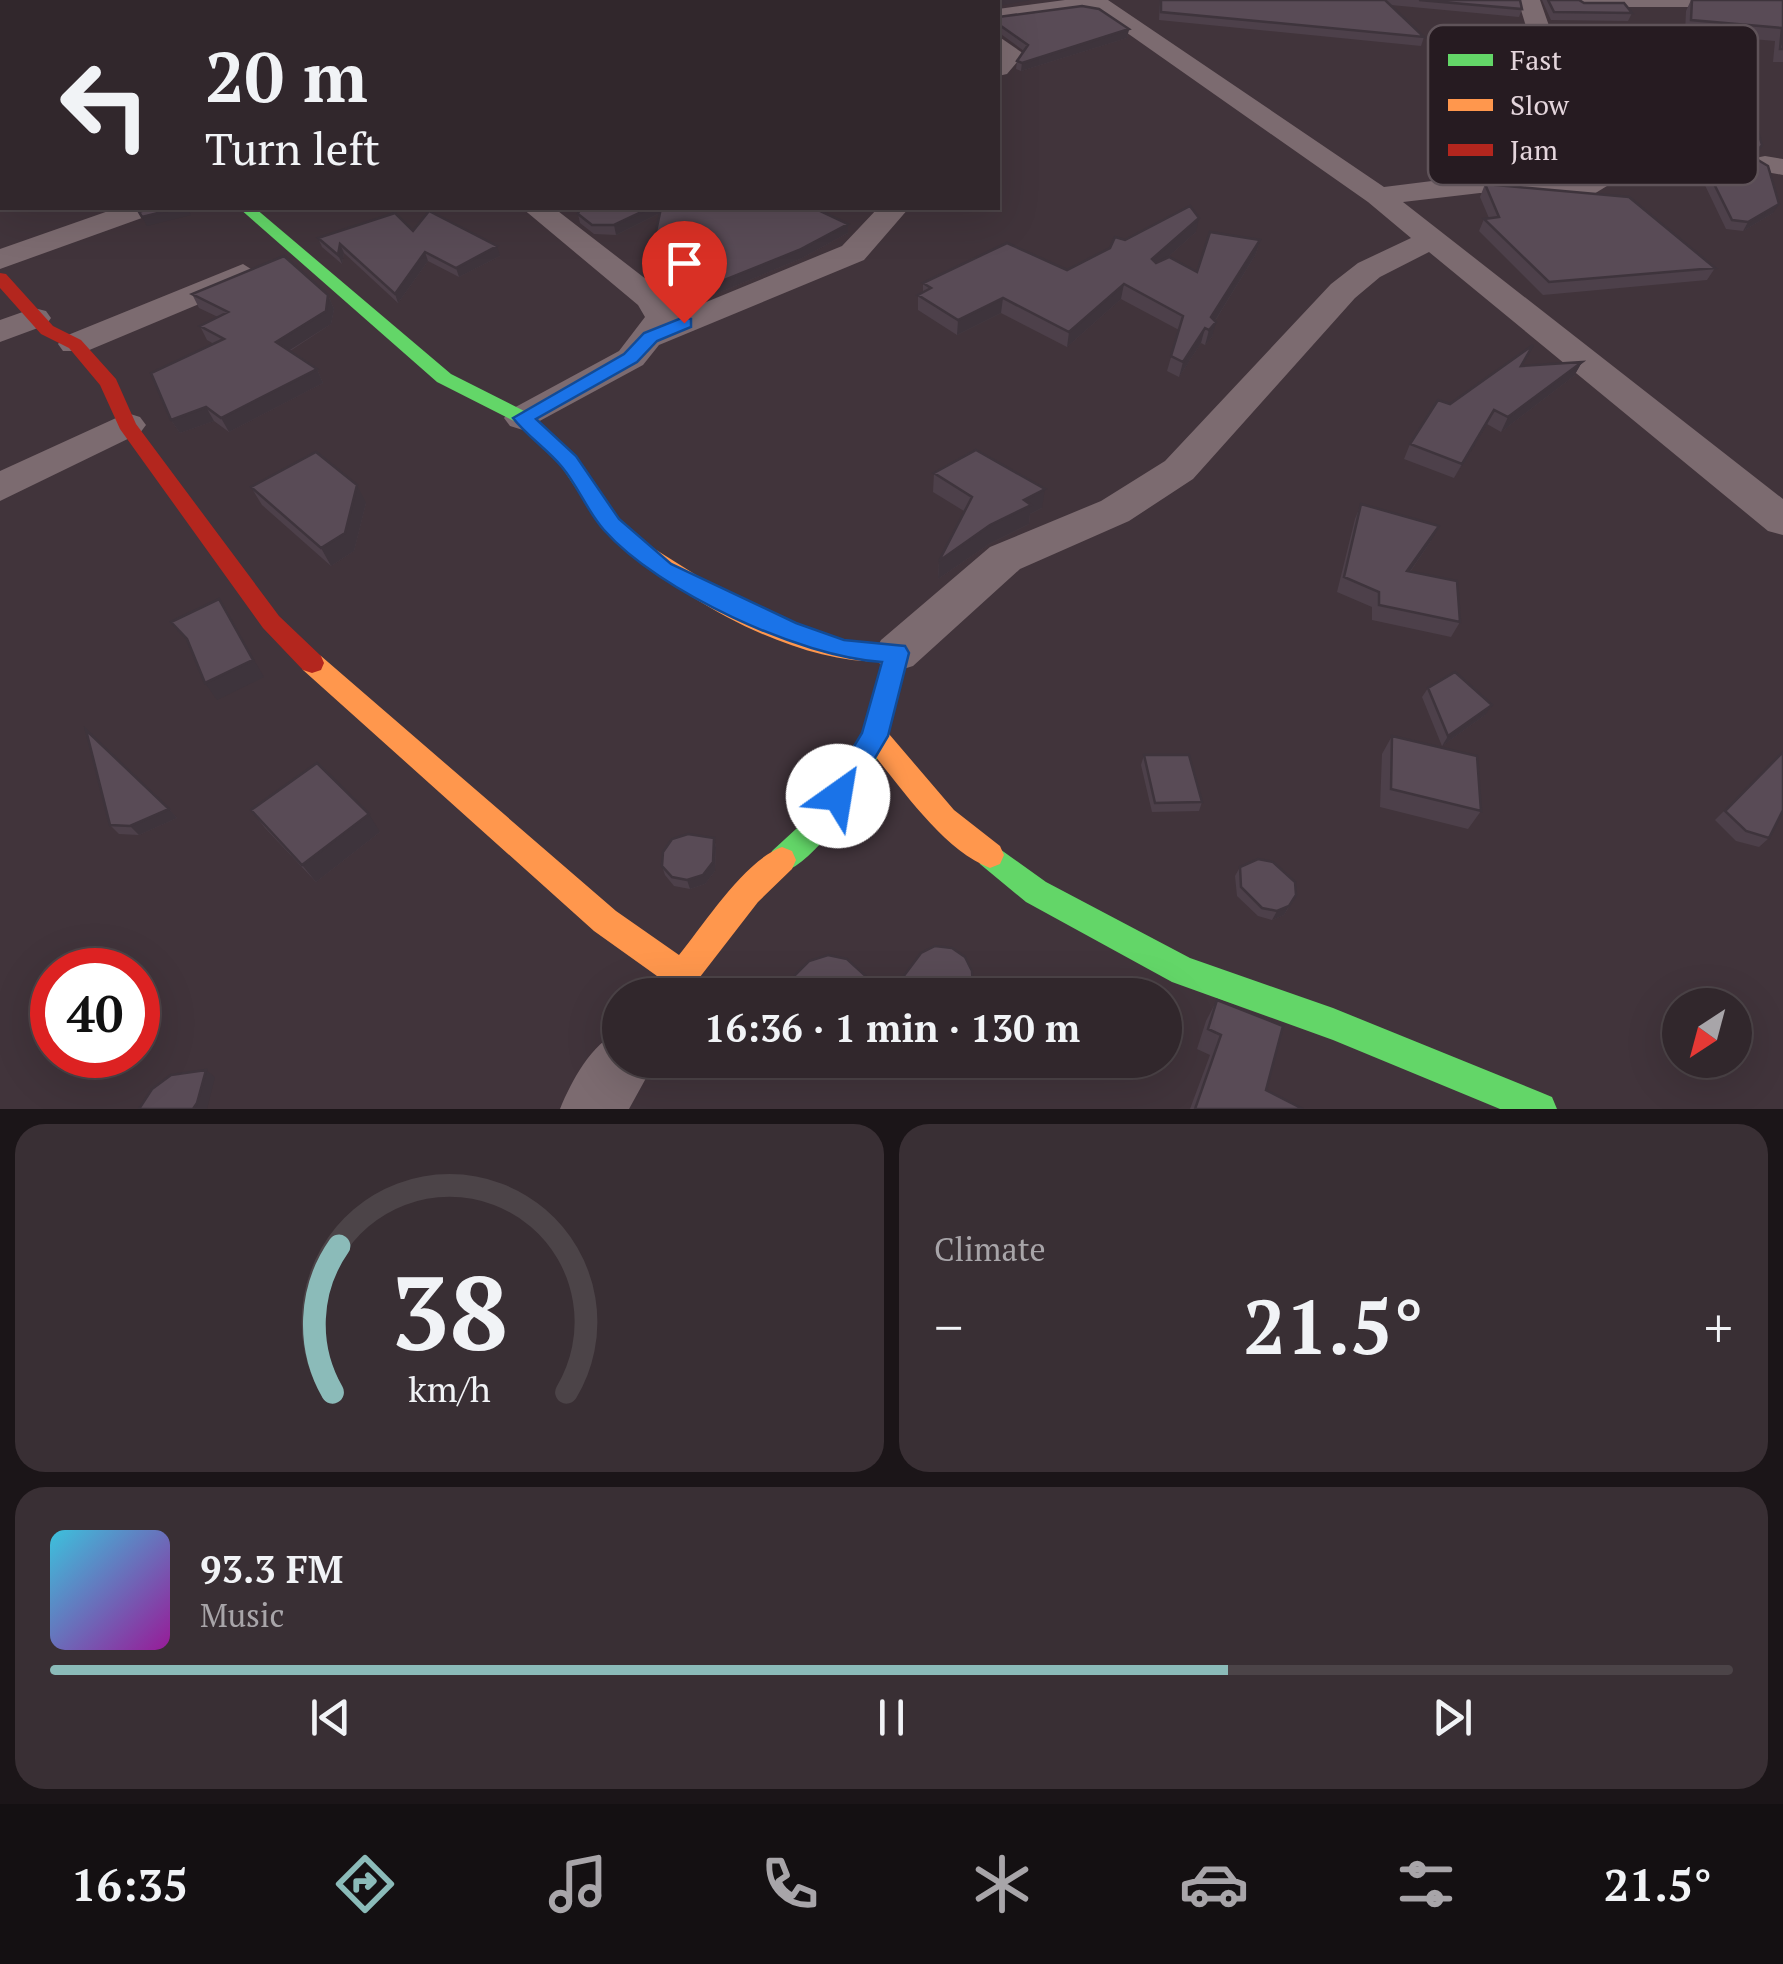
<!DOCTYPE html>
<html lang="en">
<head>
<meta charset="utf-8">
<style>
	:root { --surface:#31272c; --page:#392f34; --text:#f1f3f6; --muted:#a8a5a9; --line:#4c4448; --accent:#8bbbb9 }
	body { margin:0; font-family:"PT Serif",serif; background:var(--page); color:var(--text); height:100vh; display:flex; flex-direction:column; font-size:38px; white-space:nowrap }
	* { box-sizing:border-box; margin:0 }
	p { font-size:32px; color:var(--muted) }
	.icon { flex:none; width:55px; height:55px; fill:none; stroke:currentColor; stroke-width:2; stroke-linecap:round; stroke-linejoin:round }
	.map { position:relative; height:1109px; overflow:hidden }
	.details { display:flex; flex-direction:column; gap:15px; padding:15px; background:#1b1518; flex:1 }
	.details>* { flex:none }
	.guide { position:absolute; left:0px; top:0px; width:1000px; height:210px; box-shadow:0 10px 40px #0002,0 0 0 2px var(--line); background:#31272c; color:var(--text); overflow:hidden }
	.needle { width:65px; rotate:216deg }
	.tools { position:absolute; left:1662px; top:988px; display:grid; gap:20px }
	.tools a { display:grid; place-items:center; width:90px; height:90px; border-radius:50%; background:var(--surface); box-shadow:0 10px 40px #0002,0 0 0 2px var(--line); font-size:50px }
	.speed { position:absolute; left:30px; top:948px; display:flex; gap:20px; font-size:50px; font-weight:700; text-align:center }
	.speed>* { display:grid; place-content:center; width:130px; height:130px; border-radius:50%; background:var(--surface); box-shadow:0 10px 40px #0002,0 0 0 2px var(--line); line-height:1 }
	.speed .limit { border:15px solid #d22; background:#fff; color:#111 }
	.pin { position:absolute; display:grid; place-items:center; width:85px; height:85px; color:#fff; margin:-102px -42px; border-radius:50% 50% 50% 0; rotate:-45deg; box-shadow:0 0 10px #0007 }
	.pin .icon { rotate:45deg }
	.me { position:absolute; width:110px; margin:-55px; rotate:32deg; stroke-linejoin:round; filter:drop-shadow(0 0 8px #0008) }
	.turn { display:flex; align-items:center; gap:35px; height:210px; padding:0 40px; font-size:45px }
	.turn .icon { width:130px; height:130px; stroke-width:2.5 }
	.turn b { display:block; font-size:70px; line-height:85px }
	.big { font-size:75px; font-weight:800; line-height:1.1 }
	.details .widget { flex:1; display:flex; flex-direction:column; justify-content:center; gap:15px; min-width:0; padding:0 35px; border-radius:30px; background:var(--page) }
	.details .dial { align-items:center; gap:0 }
	.dial svg { height:260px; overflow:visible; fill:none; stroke:var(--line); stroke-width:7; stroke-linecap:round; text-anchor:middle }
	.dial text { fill:var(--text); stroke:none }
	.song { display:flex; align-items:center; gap:30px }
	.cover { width:120px; height:120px; border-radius:15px; background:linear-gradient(135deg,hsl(190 70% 55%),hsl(300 70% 35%)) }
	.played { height:10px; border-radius:5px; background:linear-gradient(90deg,var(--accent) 70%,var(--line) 70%) }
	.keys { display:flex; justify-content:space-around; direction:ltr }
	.heat { display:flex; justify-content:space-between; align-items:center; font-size:55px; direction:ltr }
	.details .tiles { flex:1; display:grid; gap:15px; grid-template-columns:1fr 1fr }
	.widget:last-child { grid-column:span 2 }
	.trip { position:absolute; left:602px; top:978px; width:580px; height:100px; border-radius:50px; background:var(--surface); box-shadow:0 10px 40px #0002,0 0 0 2px var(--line); font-weight:800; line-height:100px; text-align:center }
	.tabs { display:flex; height:160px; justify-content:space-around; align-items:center; background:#141012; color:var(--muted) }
	.tabs .icon { width:70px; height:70px }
	.tabs .active { color:var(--accent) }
	.tabs b { font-size:45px; color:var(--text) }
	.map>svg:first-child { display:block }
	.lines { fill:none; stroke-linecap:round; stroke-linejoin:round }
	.street { fill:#7c6b70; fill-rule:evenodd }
	.fast { fill:#63d668; fill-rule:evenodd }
	.slow { fill:#ff974d; fill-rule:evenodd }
	.jam { fill:#b3261e; fill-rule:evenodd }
	.wall { fill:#4d404a }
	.shaded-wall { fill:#3e343c }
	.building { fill:#594b56; stroke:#3e343c; stroke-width:2.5 }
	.route { fill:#1a73e8; stroke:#114b97; stroke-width:2.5 }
	.key { fill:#261b21; stroke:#5f5359; stroke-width:2.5 }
	.key-label { font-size:28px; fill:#e4d5dc }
</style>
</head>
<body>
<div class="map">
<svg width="1783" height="1109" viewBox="0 0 1783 1109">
	<rect width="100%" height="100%" fill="#41343b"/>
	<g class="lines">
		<!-- street -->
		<path class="street" d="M212 0H234V2H212Z
			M1065 0H1108L1384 187 1480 175 1584 179 1592 174 1531 43 1518 0H1540L1555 43 1620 167V178L1589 197 1480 193 1403 202 1783 499V535L1768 531 1429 252 1380 277 1355 298 1193 479 1129 521 1020 569 913 666 897 671 881 666 874 653 881 640 990 547 1101 501 1165 461 1331 284 1358 263 1411 238 1368 202 1093 9 998 23V9Z
			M1570 0H1751L1740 7H1581Z
			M998 36 1024 54 1007 74 998 76Z
			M1765 156 1783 159V175L1755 170 1751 164 1755 158Z
			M0 158H2V174H0Z
			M117 208H158L153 214 0 269V249Z
			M522 208H554L664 293 677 314 842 246 878 208H909L864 260 659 345 643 365 523 430 510 426 504 418 510 410 619 351 645 317 638 305Z
			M243 264 259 274 254 281 87 351H63L58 344 63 337Z
			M34 308 46 311 51 318 46 325 0 342V320Z
			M127 413 140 417 146 425 140 433 0 501V471Z
			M620 1031V1060H656L629 1109H560C572 1080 591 1044 620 1031Z"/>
		<!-- fast -->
		<path class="fast" d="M239 208H255L451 374 530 414 575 456 619 519 645 544 642 550H626L603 529 561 466 516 422 437 382Z
			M875 726 884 729 888 737C868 777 825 857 782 873L772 869 768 860 772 851 809 817 866 729Z
			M990 842 1046 882 1190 958 1333 1008 1540 1092 1552 1097 1557 1109H1500L1333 1040 1172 982 1026 902 980 864 976 855 980 846Z"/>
		<!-- slow -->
		<path class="slow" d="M634 536 712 585 800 627 849 642 906 646 909 653 889 734 954 810 1000 846 1004 855 1000 864 990 868C941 849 899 784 866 745L862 737 882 662C792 662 695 605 626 550L623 544 626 538Z
			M312 653 321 656 616 911 679 955C705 923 744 861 782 847L792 851 796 860 792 869 758 902 693 986 682 990 671 986 594 931 303 670 300 663 303 656Z"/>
		<!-- jam -->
		<path class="jam" d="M0 273 6 274 53 326 81 340 116 379 136 424 279 616 321 656 324 663 321 670 312 673 303 670 263 628 120 429 100 385 69 348 41 334 0 288Z"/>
	</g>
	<!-- wall -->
	<path class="wall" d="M1160 0H1520L1522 9 1519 17 1391 5 1424 37 1421 46 1159 20Z
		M1542 0H1579L1584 3 1632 13 1628 21 1551 20Z
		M1691 0H1783V62H1773L1775 41 1685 33 1686 11Z
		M998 17 1129 29 1127 38 1021 71 1016 69 1017 61 1024 51 998 32Z
		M1668 91 1754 158 1773 213 1743 231 1726 229 1664 100Z
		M1485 184 1715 268 1707 280 1543 295 1479 231 1484 219 1489 218 1480 197Z
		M814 208 848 233 800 259 689 305 652 269 650 260 660 213 616 235 594 234 580 223 578 214Z
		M413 231 500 256 459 277 428 261 398 303 344 253 342 264 322 247 318 238Z
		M1196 232 1167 258 1197 272 1260 240 1256 254 1215 321 1212 337 1205 345 1201 343 1179 377 1167 371 1179 330 1121 299 1067 347 1001 313 957 335 918 310V295L923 292V283L1067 270 1125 240Z
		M192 294 328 295 334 309 331 324 290 351 317 369 323 383 229 432 214 421 180 433 171 420 214 344 207 340 200 326 218 317 199 308Z
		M1582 362 1574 376 1501 432 1487 424 1454 478 1404 459 1410 444 1450 404 1522 366Z
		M934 473 1042 508 1030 514 1029 524 989 544 938 579 939 561 964 511 933 492Z
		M251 487 366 503 354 551 331 566 262 505Z
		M1361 504 1431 541 1410 572 1460 622 1451 637 1372 620V607L1337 592 1355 519Z
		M1428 688 1485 715 1442 746 1422 697Z
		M1392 736 1481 811 1468 829 1380 807 1382 754Z
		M1783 752 1769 838 1759 847 1736 841 1715 820Z
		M1144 755 1202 802 1199 811 1152 812 1141 765Z
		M169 809 177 818 139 835 119 834 110 825Z
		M251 810 380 832 316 882 265 828Z
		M714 838 716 847 715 871 705 884 690 889 674 886 665 875 662 866Z
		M1240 867 1296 895 1284 915 1272 920 1258 916 1237 896 1235 876Z
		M897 985 973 988 972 995H901L897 993Z
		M1217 1000 1266 1090 1303 1109H1190L1210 1055 1197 1049 1206 1021Z"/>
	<!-- shaded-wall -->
	<path class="shaded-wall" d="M189 0H208L203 2H184Z
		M996 0H1032L998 6Z
		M1129 29 1127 38 1021 71 1022 63Z
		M1779 204 1773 213 1743 231 1748 222Z
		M178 208H187L191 215 147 226 142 217Z
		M650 208H664V211L616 235 614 225Z
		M1199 218 1196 232 1149 274 1152 259Z
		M848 224V233L800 259 689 305 687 295Z
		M1260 240 1256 254 1208 332 1211 317Z
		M340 244 344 253 342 264 338 255Z
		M497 246 500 256 459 277 456 268Z
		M425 252 428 261 398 303 395 294Z
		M1124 284 1121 299 1067 347 1069 332Z
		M328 295 334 309 331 324 282 355 276 342Z
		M1003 298 1001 313 957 335 958 320Z
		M1216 322 1212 337 1205 345 1209 330Z
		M1205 328 1201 343 1179 377 1183 362Z
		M1582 362 1574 376 1501 432 1508 417Z
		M317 369 323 383 229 432 221 418Z
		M206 407 214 421 180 433 171 420Z
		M1494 410 1487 424 1454 478 1462 464Z
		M357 485 366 503 354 551 331 566 321 548Z
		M1045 489 1042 508 1030 514 1029 524 989 544 938 579 939 561 1024 500Z
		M1439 526 1431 541 1400 586 1407 571Z
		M219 599 264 677 217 700 205 683Z
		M1492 705 1485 715 1442 746 1448 736Z
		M169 809 177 818 139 835 130 826Z
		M369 814 380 832 316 882 302 865Z
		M714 838 716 847 715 871 705 884 690 889 687 880Z
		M1289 906 1284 915 1272 920 1277 911Z
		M206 1070 215 1077 207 1109H193Z"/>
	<!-- building -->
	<path class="building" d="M0 0H189L184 2H2V61L0 60Z
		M344 0H996V2H337Z
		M1161 0H1385L1424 37 1161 12Z
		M1419 0H1520L1522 9Z
		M1548 0H1579L1584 3H1624L1632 13 1554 12Z
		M1692 0H1783V49H1780L1782 28 1691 20Z
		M1082 6 1099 9 1129 29 1022 63 1017 61 1028 45 998 24V29V17Z
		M1668 91 1746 93 1762 145 1753 157 1768 166 1779 204 1748 222 1732 220Z
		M1485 184 1629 197 1715 268 1549 282 1484 219 1499 217Z
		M1190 206 1199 218 1152 259 1156 263 1169 257 1197 272 1210 232 1260 240 1211 317 1216 322 1209 330 1205 328 1183 362 1171 356 1183 316 1124 284 1069 332 1003 298 958 320 918 295 931 288 923 283 1007 243 1067 270 1110 248 1115 237 1125 240Z
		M150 208H178L142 217 139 212Z
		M580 208H650L614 225H592L578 214Z
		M661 208H814L848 224 799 250 687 295 650 260Z
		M429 211 497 246 456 268 425 252 395 294 340 244 338 255 318 238 395 213 413 231Z
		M284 256 328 295 326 311 276 342 317 369 221 418 206 407 171 420 151 373 224 339 200 326 228 312 192 294Z
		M1533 345 1521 366 1582 362 1508 417 1494 410 1462 464 1410 444 1438 400 1450 404Z
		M976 450 1045 489 1024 500 1031 505 990 525 939 561 972 497 934 473Z
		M316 452 357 485 345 533 321 548 251 487Z
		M1361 504 1439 526 1407 571 1457 581 1460 622 1379 605V592L1344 577Z
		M219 599 253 660 205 683 187 639 171 622Z
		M1455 672 1492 705 1448 736 1428 688Z
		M86 730 169 809 130 826 110 825Z
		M1392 736 1477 756 1481 811 1391 789Z
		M1783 752V810L1769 838 1746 831 1725 811Z
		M1144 755H1189L1202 802 1155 803Z
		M317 763 369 814 302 865 251 810Z
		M688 834 714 838 713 862 703 875 687 880 672 877 662 866 663 852 672 839Z
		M1258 859 1273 862 1295 882 1296 895 1289 906 1277 911 1262 908 1241 887 1240 867Z
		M935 946 952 948 965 957 972 971 973 988 967 995H914L897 985 921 953Z
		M828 955 847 959 870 980 867 995H790L795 975 809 961Z
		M1217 1000 1283 1026 1266 1090 1303 1109H1195L1221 1035 1208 1029Z
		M206 1070 197 1103 193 1109H139L152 1089 171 1075Z"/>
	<!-- route -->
	<path class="route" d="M684 317 691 319V327L657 341 637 362 536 419 576 456 619 519 671 564 796 623 844 640 905 646 909 653 888 736 847 805 838 808 828 805 824 796 862 733 882 662C800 657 659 592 604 530 587 511 578 486 562 467 547 449 527 436 513 418L624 354 644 333Z"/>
	<!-- legend -->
	<rect x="1428" y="25" width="330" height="160" rx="15" class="key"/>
	<rect x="1448" y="54" width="45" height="12" fill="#63d668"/>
	<rect x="1448" y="99" width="45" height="12" fill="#ff974d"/>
	<rect x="1448" y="144" width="45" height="12" fill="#b3261e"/>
	<g class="key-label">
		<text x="1510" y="70">Fast</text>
		<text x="1510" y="115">Slow</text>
		<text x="1510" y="160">Jam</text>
	</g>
</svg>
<div class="tools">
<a><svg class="needle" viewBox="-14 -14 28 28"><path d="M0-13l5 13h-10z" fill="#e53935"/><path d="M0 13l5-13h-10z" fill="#a8a5a9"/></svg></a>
</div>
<div class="speed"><div class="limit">40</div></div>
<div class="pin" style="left:684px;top:323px;background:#d93025"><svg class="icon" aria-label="arrive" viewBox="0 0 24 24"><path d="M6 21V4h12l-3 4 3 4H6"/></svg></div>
<svg class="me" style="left:838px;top:796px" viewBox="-20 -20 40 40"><circle r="19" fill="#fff"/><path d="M0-13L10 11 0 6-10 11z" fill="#1a73e8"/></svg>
<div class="trip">16:36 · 1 min · 130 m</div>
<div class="guide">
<div class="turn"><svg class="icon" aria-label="left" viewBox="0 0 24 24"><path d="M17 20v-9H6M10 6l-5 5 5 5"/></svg><div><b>20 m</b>Turn left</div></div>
</div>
</div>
<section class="details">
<div class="tiles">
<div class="widget dial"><svg viewBox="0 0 100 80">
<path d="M14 69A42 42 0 1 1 86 69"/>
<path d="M14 69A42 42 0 0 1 16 24" stroke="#8bbbb9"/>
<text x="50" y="56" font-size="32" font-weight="700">38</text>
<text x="50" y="72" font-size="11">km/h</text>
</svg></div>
<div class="widget"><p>Climate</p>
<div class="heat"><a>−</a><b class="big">21.5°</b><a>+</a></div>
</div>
<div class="widget">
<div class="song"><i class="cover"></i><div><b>93.3 FM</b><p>Music</p></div></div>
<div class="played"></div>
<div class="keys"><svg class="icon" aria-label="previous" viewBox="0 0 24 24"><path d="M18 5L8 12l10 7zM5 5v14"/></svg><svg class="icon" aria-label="pause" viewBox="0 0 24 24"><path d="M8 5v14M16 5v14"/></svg><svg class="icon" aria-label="next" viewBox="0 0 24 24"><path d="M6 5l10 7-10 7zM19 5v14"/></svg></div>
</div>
</div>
</section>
<nav class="tabs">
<b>16:35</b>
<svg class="icon active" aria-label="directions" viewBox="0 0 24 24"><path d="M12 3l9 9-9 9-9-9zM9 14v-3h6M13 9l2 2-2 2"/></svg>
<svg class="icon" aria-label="music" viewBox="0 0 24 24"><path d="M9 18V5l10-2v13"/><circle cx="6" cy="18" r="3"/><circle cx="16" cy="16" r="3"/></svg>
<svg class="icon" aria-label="phone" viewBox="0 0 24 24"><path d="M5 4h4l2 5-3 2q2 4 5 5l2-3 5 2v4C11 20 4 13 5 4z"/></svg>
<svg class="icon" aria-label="climate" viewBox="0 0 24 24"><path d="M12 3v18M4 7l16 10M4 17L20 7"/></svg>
<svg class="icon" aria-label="car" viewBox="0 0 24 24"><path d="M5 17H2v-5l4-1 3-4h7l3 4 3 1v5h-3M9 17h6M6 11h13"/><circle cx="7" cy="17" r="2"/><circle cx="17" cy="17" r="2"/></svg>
<svg class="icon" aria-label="filters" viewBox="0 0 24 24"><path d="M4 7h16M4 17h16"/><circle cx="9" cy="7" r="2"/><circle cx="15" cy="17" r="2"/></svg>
<b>21.5°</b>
</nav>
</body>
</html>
